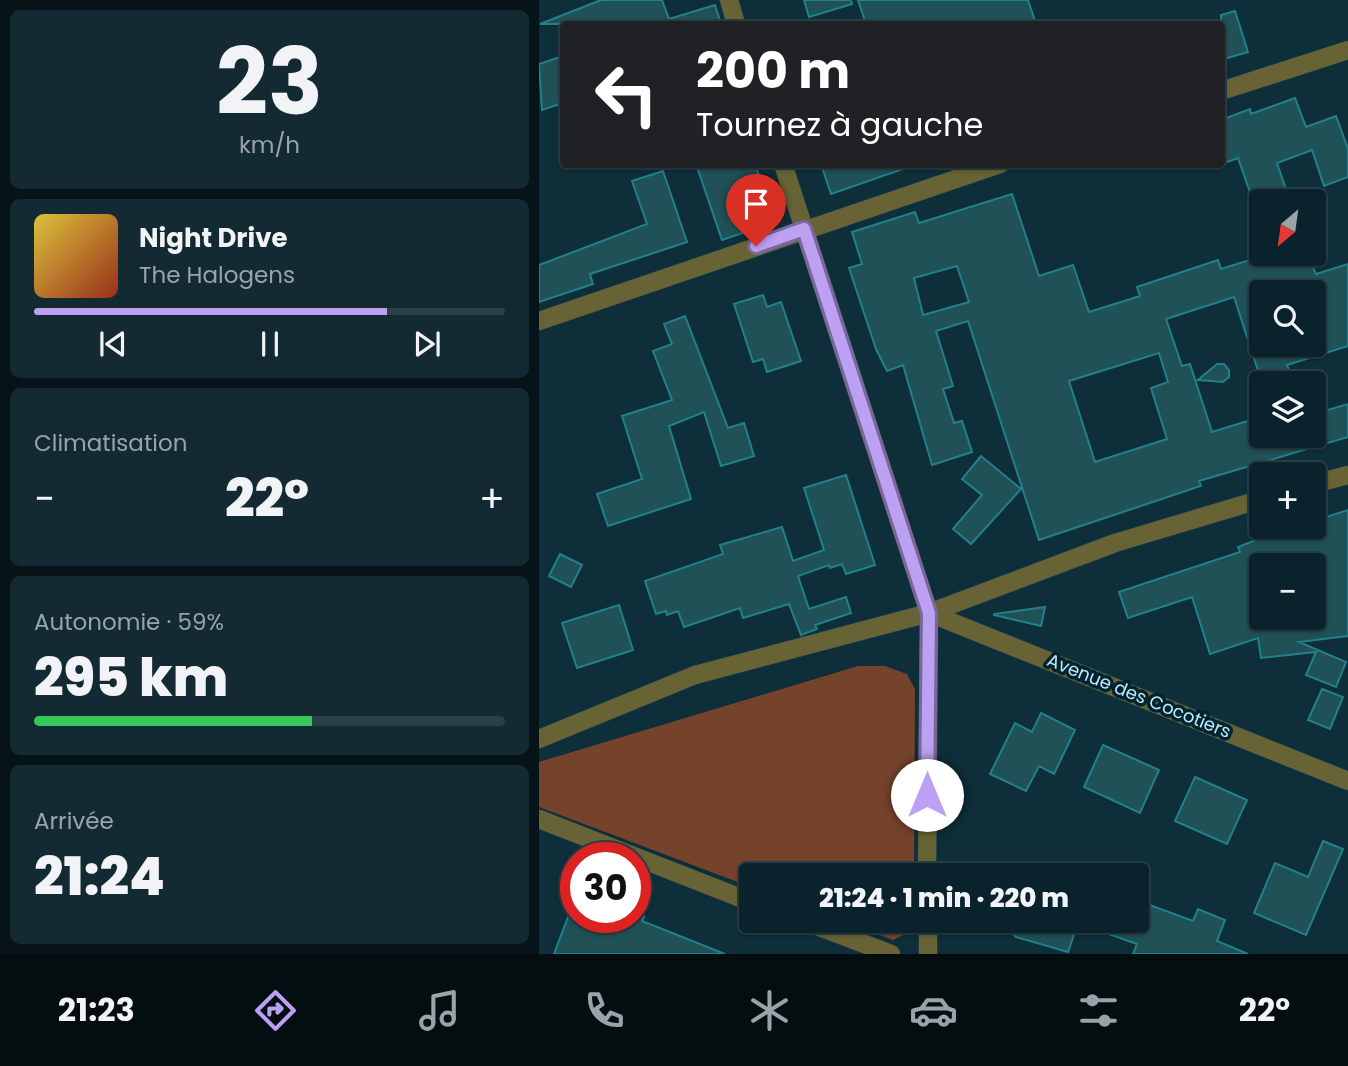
<!DOCTYPE html>
<html lang="fr">
<head>
<meta charset="utf-8">
<style>
	:root { --surface:#0a222b; --page:#132a33; --text:#f1f3f6; --muted:#99a4a9; --line:#2a3f47; --accent:#bca0f2 }
	body { margin:0; font-family:Poppins,sans-serif; background:var(--page); color:var(--text); height:100vh; display:flex; flex-direction:column; font-size:26px; white-space:nowrap }
	* { box-sizing:border-box; margin:0 }
	p { font-size:23px; color:var(--muted) }
	.icon { flex:none; width:38px; height:38px; fill:none; stroke:currentColor; stroke-width:2; stroke-linecap:round; stroke-linejoin:round }
	.map { position:relative; flex:1; overflow:hidden }
	.drawer { display:flex; flex-direction:column; gap:10px; padding:10px; background:#061318; width:539px }
	.drawer>* { flex:none }
	.hud { position:absolute; left:21px; top:21px; width:665px; height:147px; border-radius:7px; box-shadow:0 2px 5px #0004,0 0 0 2px var(--line); background:#202124; color:#fff; overflow:hidden }
	.needle { width:46px; rotate:209deg }
	.buttons { position:absolute; left:710px; top:189px; display:grid; gap:14px }
	.buttons a { display:grid; place-items:center; width:77px; height:77px; border-radius:7px; background:var(--surface); box-shadow:0 2px 5px #0004,0 0 0 2px var(--line); font-size:35px }
	.speed { position:absolute; left:21px; top:842px; display:flex; gap:14px; font-size:35px; font-weight:700; text-align:center }
	.speed>* { display:grid; place-content:center; width:91px; height:91px; border-radius:50%; background:var(--surface); box-shadow:0 2px 5px #0004,0 0 0 2px var(--line); line-height:1 }
	.speed .limit { border:10px solid #d22; background:#fff; color:#111 }
	.pin { position:absolute; display:grid; place-items:center; width:60px; height:60px; color:#fff; margin:-72px -30px; border-radius:50% 50% 50% 0; rotate:-45deg; box-shadow:0 0 7px #0007 }
	.pin .icon { rotate:45deg }
	.me { position:absolute; width:77px; margin:-38px; rotate:0deg; stroke-linejoin:round; filter:drop-shadow(0 0 5px #0008) }
	.turn { display:flex; align-items:center; gap:24px; height:147px; padding:0 21px; font-size:32px }
	.turn .icon { width:91px; height:91px; stroke-width:2.5 }
	.turn b { display:block; font-size:49px; line-height:60px }
	.big { font-size:52px; font-weight:800; line-height:1.1 }
	.drawer .card { flex:1; display:flex; flex-direction:column; justify-content:center; gap:10px; min-width:0; padding:0 24px; border-radius:10px; background:var(--page) }
	.drawer .dial { align-items:center; gap:0 }
	.dial b { font-size:91px; line-height:1 }
	.song { display:flex; align-items:center; gap:21px }
	.cover { width:84px; height:84px; border-radius:10px; background:linear-gradient(135deg,hsl(50 70% 55%),hsl(10 70% 35%)) }
	.played { height:7px; border-radius:4px; background:linear-gradient(90deg,var(--accent) 75%,var(--line) 75%) }
	.keys { display:flex; justify-content:space-around; direction:ltr }
	.heat { display:flex; justify-content:space-between; align-items:center; font-size:38px; direction:ltr }
	.charge { height:10px; border-radius:5px; background:linear-gradient(90deg,#34c759 59%,var(--line) 0) }
	.trip { position:absolute; left:200px; top:863px; width:410px; height:70px; border-radius:7px; background:var(--surface); box-shadow:0 2px 5px #0004,0 0 0 2px var(--line); font-weight:800; line-height:70px; text-align:center }
	.dock { display:flex; height:112px; justify-content:space-around; align-items:center; background:#040e11; color:var(--muted) }
	.dock .icon { width:49px; height:49px }
	.dock .on { color:var(--accent) }
	.dock b { font-size:32px; color:var(--text) }
	main { display:flex; flex:1; min-height:0 }
	.map>svg:first-child { display:block }
	.green { fill:#75432b }
	.building { fill:#1f5156; stroke:#21818a; stroke-width:2; fill-rule:evenodd }
	.lines { fill:none; stroke-linecap:round; stroke-linejoin:round }
	.minor-casing { stroke:#2a4c58; stroke-width:19 }
	.minor { stroke:#676334; stroke-width:18 }
	.route-casing { stroke:#7a689d; stroke-width:18 }
	.route { stroke:#bca0f2; stroke-width:12 }
	.labels { text-anchor:middle; stroke-width:7; stroke-linejoin:round; paint-order:stroke }
	.street-label { font-size:18px; fill:#bbe8fb; stroke:#03242f }
</style>
</head>
<body>
<main>
<section class="drawer">
<div class="card dial"><b>23</b><p>km/h</p></div>
<div class="card">
<div class="song"><i class="cover"></i><div><b>Night Drive</b><p>The Halogens</p></div></div>
<div class="played"></div>
<div class="keys"><svg class="icon" aria-label="previous" viewBox="0 0 24 24"><path d="M18 5L8 12l10 7zM5 5v14"/></svg><svg class="icon" aria-label="pause" viewBox="0 0 24 24"><path d="M8 5v14M16 5v14"/></svg><svg class="icon" aria-label="next" viewBox="0 0 24 24"><path d="M6 5l10 7-10 7zM19 5v14"/></svg></div>
</div>
<div class="card"><p>Climatisation</p>
<div class="heat"><a>−</a><b class="big">22°</b><a>+</a></div>
</div>
<div class="card"><p>Autonomie · 59%</p><b class="big">295 km</b><div class="charge"></div></div>
<div class="card"><p>Arrivée</p><b class="big">21:24</b></div>
</section>
<div class="map">
<svg width="809" height="954" viewBox="0 0 809 954">
	<rect width="100%" height="100%" fill="#0e2e39"/>
	<!-- green -->
	<path class="green" d="M319 666H346L368 674 376 689 375 875H212V887L0 807V762Z
		M303 921H374L369 933 354 940Z"/>
	<!-- building -->
	<path class="building" d="M62 0H123L130 19 176 5 182 24H1Z
		M265 0H312L313 4 270 17Z
		M319 0H489L497 24H467L466 20 450 24H327Z
		M696 11 709 52 682 60V15Z
		M24 56V103L3 110 0 64Z
		M756 98 767 127 797 116 809 149V177L785 186 773 150 738 163 751 201H714L699 158 682 164V120L711 109 712 114Z
		M157 164H216L236 222 183 240Z
		M282 164H369L370 167 292 194Z
		M124 171 148 242 51 274 54 284 0 302V265L108 224 93 181Z
		M473 194 500 276 534 265 550 312 601 296 598 287 679 260 682 269 730 254H768L777 274 809 264V346L748 365 754 383H723L695 297 627 319 643 366 651 364 673 432 715 419 720 436H775V414L809 404V437L660 481 662 486 500 540 429 321 397 331 414 386 404 389 415 423 423 421 433 452 393 465 364 365 348 371 337 349 310 268 323 264 313 232 376 212 380 223ZM418 266 430 302 384 315 375 278ZM723 292H775V345H723ZM620 353 629 382 612 388 628 439 556 462 530 381Z
		M224 295 228 307 242 302 262 361 228 372 224 359 214 362 195 304Z
		M146 316 189 428 205 423 215 456 182 466 165 412 130 426 152 499 69 526 58 494 103 479 83 416 133 400 114 351 133 344 125 324Z
		M678 364H685L690 370V377L684 382 659 380Z
		M442 456 482 489 432 544 414 529 443 495 423 479Z
		M307 475 336 565 307 574 303 564 291 568 290 565 259 576 270 609 307 597 312 613 276 625 278 629 262 635 250 604 204 618 201 608 145 627 139 611 128 615 127 611 117 614 106 581 184 554 181 545 243 527 254 561 285 550 265 488Z
		M809 510V636L760 642 807 662 797 687 767 675 777 652 722 658 719 638 671 654 653 597 589 618 580 592 701 552 699 547 722 538 758 527H775V521ZM723 565H775V618H723Z
		M21 554 43 565 32 587 10 576Z
		M80 605 94 650 38 668 23 623Z
		M506 607 502 626 455 615V614Z
		M783 689 804 697 791 729 769 720Z
		M502 713 536 730 515 774 500 766 487 791 451 774 476 723 493 732Z
		M564 745 620 770 601 813 545 787Z
		M656 777 708 800 688 844 636 821Z
		M784 841 804 849 767 935 715 913 736 863 769 877Z
		M597 900 654 921 659 909 686 920 678 941 709 954H594L598 944 539 923 529 952 477 937 458 920H597Z
		M29 917H105L103 921 186 954H15Z"/>
	<g class="lines">
		<defs>
			<path id="minor" d="M190 0 197 24
				M682 91 809 50
				M244 164 390 613 388 875
				M0 321 461 164
				M775 484 809 475
				M390 613 809 781
				M0 739 156 675 390 613 576 543 723 499
				M0 819 212 902
				M262 920 352 954
				M389 920V954"/>
		</defs>
		<!-- minor casing -->
		<use href="#minor" class="minor-casing"/>
		<!-- minor -->
		<use href="#minor" class="minor"/>
	</g>
	<g class="lines">
		<defs>
			<path id="route" d="M217 246 265 229 390 613 388 795"/>
		</defs>
		<!-- route casing -->
		<use href="#route" class="route-casing"/>
		<!-- route -->
		<use href="#route" class="route"/>
	</g>
	<g class="labels">
		<!-- street labels -->
		<g class="street-label">
			<text transform="translate(600 696) rotate(22)" y="6">Avenue des Cocotiers</text>
		</g>
	</g>
</svg>
<div class="buttons">
<a><svg class="needle" viewBox="-14 -14 28 28"><path d="M0-13l5 13h-10z" fill="#e53935"/><path d="M0 13l5-13h-10z" fill="#99a4a9"/></svg></a>
<a><svg class="icon" aria-label="search" viewBox="0 0 24 24"><circle cx="10" cy="10" r="6"/><path d="M15 15l6 6"/></svg></a>
<a><svg class="icon" aria-label="layers" viewBox="0 0 24 24"><path d="M12 4l9 5-9 5-9-5zM3 14l9 5 9-5"/></svg></a>
<a>+</a>
<a>−</a>
</div>
<div class="speed"><div class="limit">30</div></div>
<div class="pin" style="left:217px;top:246px;background:#d93025"><svg class="icon" aria-label="arrive" viewBox="0 0 24 24"><path d="M6 21V4h12l-3 4 3 4H6"/></svg></div>
<svg class="me" style="left:388px;top:795px" viewBox="-20 -20 40 40"><circle r="19" fill="#fff"/><path d="M0-13L10 11 0 6-10 11z" fill="#bca0f2"/></svg>
<div class="trip">21:24 · 1 min · 220 m</div>
<div class="hud">
<div class="turn"><svg class="icon" aria-label="left" viewBox="0 0 24 24"><path d="M17 20v-9H6M10 6l-5 5 5 5"/></svg><div><b>200 m</b>Tournez à gauche</div></div>
</div>
</div>
</main>
<nav class="dock">
<b>21:23</b>
<svg class="icon on" aria-label="directions" viewBox="0 0 24 24"><path d="M12 3l9 9-9 9-9-9zM9 14v-3h6M13 9l2 2-2 2"/></svg>
<svg class="icon" aria-label="music" viewBox="0 0 24 24"><path d="M9 18V5l10-2v13"/><circle cx="6" cy="18" r="3"/><circle cx="16" cy="16" r="3"/></svg>
<svg class="icon" aria-label="phone" viewBox="0 0 24 24"><path d="M5 4h4l2 5-3 2q2 4 5 5l2-3 5 2v4C11 20 4 13 5 4z"/></svg>
<svg class="icon" aria-label="climate" viewBox="0 0 24 24"><path d="M12 3v18M4 7l16 10M4 17L20 7"/></svg>
<svg class="icon" aria-label="car" viewBox="0 0 24 24"><path d="M5 17H2v-5l4-1 3-4h7l3 4 3 1v5h-3M9 17h6M6 11h13"/><circle cx="7" cy="17" r="2"/><circle cx="17" cy="17" r="2"/></svg>
<svg class="icon" aria-label="filters" viewBox="0 0 24 24"><path d="M4 7h16M4 17h16"/><circle cx="9" cy="7" r="2"/><circle cx="15" cy="17" r="2"/></svg>
<b>22°</b>
</nav>
</body>
</html>
